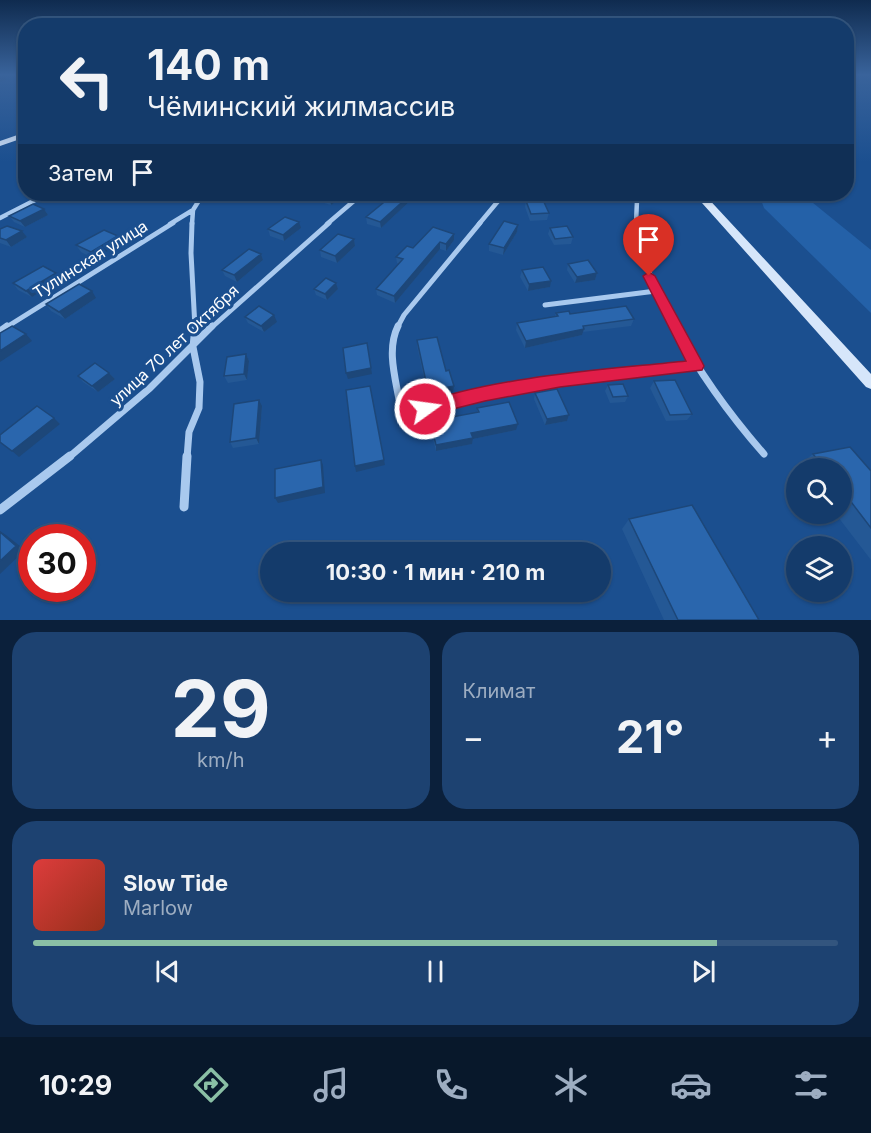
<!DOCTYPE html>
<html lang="ru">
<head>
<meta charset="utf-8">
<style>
	:root { --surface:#143b6b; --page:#1d4271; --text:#f1f3f6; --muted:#9dadc1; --line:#33557e; --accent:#8abfa5 }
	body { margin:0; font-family:Inter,sans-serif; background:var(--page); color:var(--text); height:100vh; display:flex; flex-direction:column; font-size:22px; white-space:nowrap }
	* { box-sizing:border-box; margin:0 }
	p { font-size:20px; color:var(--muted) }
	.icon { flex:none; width:33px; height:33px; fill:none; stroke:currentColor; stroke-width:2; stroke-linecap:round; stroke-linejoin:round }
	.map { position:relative; height:620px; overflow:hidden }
	.panel { display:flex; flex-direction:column; gap:12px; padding:12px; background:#0b203b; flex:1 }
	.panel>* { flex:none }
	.guide { position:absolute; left:18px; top:18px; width:836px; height:183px; border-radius:24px; box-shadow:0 2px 4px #0004,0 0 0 2px var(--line); background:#143b6b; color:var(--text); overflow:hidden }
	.tools { position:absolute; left:786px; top:458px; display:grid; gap:12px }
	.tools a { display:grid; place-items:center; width:66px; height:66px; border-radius:50%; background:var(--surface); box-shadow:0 2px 4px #0004,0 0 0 2px var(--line); font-size:30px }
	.speed { position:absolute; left:18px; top:524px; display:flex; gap:12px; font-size:30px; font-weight:700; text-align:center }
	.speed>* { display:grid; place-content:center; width:78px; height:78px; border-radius:50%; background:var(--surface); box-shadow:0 2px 4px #0004,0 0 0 2px var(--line); line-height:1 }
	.speed .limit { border:9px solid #d22; background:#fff; color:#111 }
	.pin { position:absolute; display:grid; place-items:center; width:51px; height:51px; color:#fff; margin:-62px -26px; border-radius:50% 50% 50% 0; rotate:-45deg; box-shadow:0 0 6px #0007 }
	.pin .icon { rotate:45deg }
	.me { position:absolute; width:66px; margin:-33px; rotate:76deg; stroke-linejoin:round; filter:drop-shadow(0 0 4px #0008) }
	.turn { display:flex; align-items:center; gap:21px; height:126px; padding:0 30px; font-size:27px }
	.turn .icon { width:78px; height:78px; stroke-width:2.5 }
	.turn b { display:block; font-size:42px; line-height:51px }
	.then { display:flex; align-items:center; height:57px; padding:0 30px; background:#0003; gap:12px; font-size:22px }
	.big { font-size:45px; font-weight:700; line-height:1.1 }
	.panel .card { flex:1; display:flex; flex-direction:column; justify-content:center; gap:9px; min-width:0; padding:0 21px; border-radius:24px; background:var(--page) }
	.panel .dial { align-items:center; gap:0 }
	.dial b { font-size:78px; line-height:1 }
	.song { display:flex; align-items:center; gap:18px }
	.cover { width:72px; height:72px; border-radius:9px; background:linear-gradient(135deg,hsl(0 70% 55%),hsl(10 70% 35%)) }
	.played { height:6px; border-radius:3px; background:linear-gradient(90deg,var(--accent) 85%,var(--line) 85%) }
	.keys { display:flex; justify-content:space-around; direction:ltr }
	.heat { display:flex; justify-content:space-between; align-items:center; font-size:33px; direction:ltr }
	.panel .tiles { flex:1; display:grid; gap:12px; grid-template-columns:1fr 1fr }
	.card:last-child { grid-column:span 2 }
	.trip { position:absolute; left:260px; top:542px; width:351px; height:60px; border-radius:30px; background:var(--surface); box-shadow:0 2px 4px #0004,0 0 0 2px var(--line); font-weight:700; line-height:60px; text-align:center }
	.dock { display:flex; height:96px; justify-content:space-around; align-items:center; background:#08182b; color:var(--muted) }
	.dock .icon { width:42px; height:42px }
	.dock .selected { color:var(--accent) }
	.dock b { font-size:27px; color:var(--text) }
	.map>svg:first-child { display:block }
	.green { fill:#2461a8 }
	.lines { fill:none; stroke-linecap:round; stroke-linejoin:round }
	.minor-far3 { stroke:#a9c9ee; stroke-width:4.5 }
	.minor-far2 { stroke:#a9c9ee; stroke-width:5 }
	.minor-far1 { stroke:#a9c9ee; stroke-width:7 }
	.minor { stroke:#a9c9ee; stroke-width:9 }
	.secondary { fill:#d6e6fa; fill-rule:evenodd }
	.wall { fill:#245895 }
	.shaded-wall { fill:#1d4779 }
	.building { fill:#2a66ad; stroke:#1d4779; stroke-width:1.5 }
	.route { fill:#e11d48; stroke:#92132f; stroke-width:1.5 }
	.labels { text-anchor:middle; stroke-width:6; stroke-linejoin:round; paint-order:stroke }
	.street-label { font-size:16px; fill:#fff; stroke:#1b4f8f }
</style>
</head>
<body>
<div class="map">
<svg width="871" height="620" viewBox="0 0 871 620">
	<rect width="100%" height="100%" fill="#1b4f8f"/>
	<!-- green -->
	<path class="green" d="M759 194H802L871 250V313L764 208Z"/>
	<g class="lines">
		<!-- minor-far3 -->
		<path class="minor-far3" d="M516 194 577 196 618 194
			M0 218 47 194
			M170 224 193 210
			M192 224 193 210 203 194
			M327 224 362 194
			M479 224 504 194
			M636 224 637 200 644 194"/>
		<!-- minor-far2 -->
		<path class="minor-far2" d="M192 223 191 253 195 328
			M636 223 639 251 675 328
			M545 305 656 291
			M5 328 173 223
			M211 328 329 223
			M397 328 404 315 480 223"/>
		<!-- minor-far1 -->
		<path class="minor-far1" d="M398 326C386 350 396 380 400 405L410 412 560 381 696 366
			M674 326C700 374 728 413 764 454
			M0 331 7 326
			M68 458 150 388 212 326
			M187 458 189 432 199 408 200 382 193 347 195 326"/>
		<!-- minor -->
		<path class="minor" d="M184 507 187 456
			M0 510 70 456"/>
		<!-- secondary -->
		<path class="secondary" d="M26 132V137L0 146V141Z
			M694 194H704L871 374V389L866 387Z"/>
	</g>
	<!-- wall -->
	<path class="wall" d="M316 194H346L331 205 317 201Z
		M423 194H440L436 197Z
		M410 201 381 228 367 224 366 217Z
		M526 201 549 213 547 220 530 221 525 207Z
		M44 209 48 215 25 227 14 222 9 216Z
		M518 225 517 232 503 255 489 251V244Z
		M301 228 284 241 270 236 268 229Z
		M550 228 573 237 571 244 554 245 548 234Z
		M0 229 22 231 27 237 11 247 0 243Z
		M454 234V240L446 251 440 249 395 303 377 295 376 289 399 264 397 263 396 257 413 248Z
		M354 239 355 246 337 263 321 257 320 250Z
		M122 242 95 259 81 252 76 245Z
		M261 254 263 260 237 282 225 276 222 270Z
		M568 264 597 273 595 280 575 283 567 270Z
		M522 270 550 287 528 291 520 277Z
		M56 273 61 279 32 297 18 290 13 283Z
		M336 283 338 289 327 300 316 295 314 289Z
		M96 298 65 319 51 311 46 304Z
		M556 313 570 314 634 319 631 326 583 332 582 335 525 348 516 330 517 323 555 316Z
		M245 317 277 322 264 332 248 323Z
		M417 340 446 371 453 392 428 397 417 346Z
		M246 354 249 361 247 380 228 383 224 376Z
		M109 373 115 379 98 392 83 382 78 376Z
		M654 381 692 414 687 420 666 421 650 388Z
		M608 385 628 396 625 402 610 403 605 391Z
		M535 393 569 415 567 421 545 425 534 399Z
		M262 406 259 444 233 448 230 442Z
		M477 408 516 430 473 439 472 444 436 451 430 427V421L477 412Z
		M813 454 871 471V560L835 513H842V468H801L799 465Z
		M629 519 759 620H664L622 529Z"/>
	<!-- shaded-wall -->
	<path class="shaded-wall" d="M4 75 7 80 0 82V76Z
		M236 194H255L256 196 238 199Z
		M337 194H346L331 205 330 199Z
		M410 195V201L381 228 380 222Z
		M44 209 48 215 25 227 20 221Z
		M299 222 301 228 284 241 283 235Z
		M518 225 517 232 503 255 504 248Z
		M22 231 27 237 11 247 6 240Z
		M454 234V240L446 251V244Z
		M118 236 122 242 95 259 91 252Z
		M354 239 355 246 337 263 335 256Z
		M440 242V249L395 303 394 296Z
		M261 254 263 260 237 282 234 275Z
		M56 273 61 279 32 297 26 291Z
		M597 273 595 280 575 283 577 277Z
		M551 281 550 287 528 291 529 284Z
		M336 283 338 289 327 300 325 294Z
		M92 291 96 298 65 319 59 312Z
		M274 315 277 322 264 332 261 326Z
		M584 329 582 335 525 348 526 341Z
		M26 334 32 341 0 362V351Z
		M246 354 249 361 247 380 244 374Z
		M371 368 372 374 348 379 346 373Z
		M109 373 115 379 98 392 92 386Z
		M454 386 453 392 428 397V391Z
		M259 400 262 406 259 444 256 438Z
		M569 415 567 421 545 425 547 419Z
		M54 418 60 424 19 457 12 451Z
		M518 424 516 430 473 439 472 444 436 451V445L471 433Z
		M321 460 323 465 325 493 278 503 275 498Z
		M384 460 385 465 356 472 355 466Z
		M0 531 6 535 25 550 0 574Z"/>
	<!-- building -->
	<path class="building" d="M316 194H337L330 199Z
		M394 194H406L410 195 380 222 366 217Z
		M543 200 549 213 531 214 526 201Z
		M33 204 44 209 20 221 9 216Z
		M285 217 299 222 283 235 268 229Z
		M504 221 518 225 504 248 489 244Z
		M7 226 22 231 6 240 0 238V229Z
		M567 226 573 237 555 239 550 228Z
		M433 227 454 234 446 244 440 242 394 296 376 289 403 259 396 257 407 246 413 248Z
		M104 230 118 236 91 252 76 245Z
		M338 234 354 239 335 256 320 250Z
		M249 249 261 254 234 275 222 270Z
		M588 260 597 273 577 277 568 264Z
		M43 266 56 273 26 291 13 283Z
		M543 267 551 281 529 284 522 270Z
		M326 278 336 283 325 294 314 289Z
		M79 284 92 291 59 312 46 304Z
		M259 306 274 315 261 326 245 317Z
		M626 306 634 319 583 326 584 329 526 341 517 323 558 316 556 313 569 311 570 314Z
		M12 326 26 334 0 351V333Z
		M437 337 446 371 449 370 454 386 428 391 417 340Z
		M367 343 371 368 346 373 343 348Z
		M246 354 244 374 224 376 227 357Z
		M95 363 109 373 92 386 78 376Z
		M675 380 692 414 670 415 654 381Z
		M623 384 628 396 613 397 608 385Z
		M370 386 384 460 355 466 346 390Z
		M557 389 569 415 547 419 535 393Z
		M259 400 256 438 230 442 234 404Z
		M509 402 518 424 471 433 473 438 436 445 430 421 479 412 477 408Z
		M37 406 54 418 12 451 0 442V435Z
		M850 447 871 471V528L842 490V468H824L813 454Z
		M321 460 323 487 275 498V469Z
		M692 505 759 620H678L629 519Z
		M0 532 16 546 0 561Z"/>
	<!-- sky -->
	<linearGradient id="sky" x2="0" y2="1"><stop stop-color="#0f2b4f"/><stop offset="0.46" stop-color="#39639b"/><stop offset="1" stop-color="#39639b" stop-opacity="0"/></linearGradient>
	<rect width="871" height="162" fill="url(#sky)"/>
	<!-- route -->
	<path class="route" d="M649 272 655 276 702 362 704 366 702 370 560 387 485 401 425 416 419 414 417 409 419 404C499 376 602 370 686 361L643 276Z"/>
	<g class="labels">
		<!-- street labels -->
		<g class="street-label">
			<text transform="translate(90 259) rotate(-32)" y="6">Тулинская улица</text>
			<text transform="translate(174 345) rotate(-43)" y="6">улица 70 лет Октября</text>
		</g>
	</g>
</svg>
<div class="tools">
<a><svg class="icon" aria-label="search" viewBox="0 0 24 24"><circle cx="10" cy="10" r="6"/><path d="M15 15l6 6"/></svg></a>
<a><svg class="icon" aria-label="layers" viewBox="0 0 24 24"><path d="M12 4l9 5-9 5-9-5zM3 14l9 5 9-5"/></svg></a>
</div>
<div class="speed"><div class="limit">30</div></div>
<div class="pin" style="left:649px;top:276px;background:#d93025"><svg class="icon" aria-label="arrive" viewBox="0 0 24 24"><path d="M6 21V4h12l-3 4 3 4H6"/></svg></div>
<svg class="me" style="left:425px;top:409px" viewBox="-20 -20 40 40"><circle r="17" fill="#e11d48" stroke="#fff" stroke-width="3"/><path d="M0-11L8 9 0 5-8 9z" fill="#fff"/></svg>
<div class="trip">10:30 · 1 мин · 210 m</div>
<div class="guide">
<div class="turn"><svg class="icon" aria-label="left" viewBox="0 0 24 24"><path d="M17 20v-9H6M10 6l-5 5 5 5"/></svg><div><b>140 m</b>Чёминский жилмассив</div></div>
<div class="then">Затем<svg class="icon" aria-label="arrive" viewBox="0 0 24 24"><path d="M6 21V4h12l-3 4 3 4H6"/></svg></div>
</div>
</div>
<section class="panel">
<div class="tiles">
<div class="card dial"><b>29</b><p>km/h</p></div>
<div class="card"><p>Климат</p>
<div class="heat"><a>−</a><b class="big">21°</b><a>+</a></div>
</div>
<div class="card">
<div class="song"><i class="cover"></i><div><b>Slow Tide</b><p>Marlow</p></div></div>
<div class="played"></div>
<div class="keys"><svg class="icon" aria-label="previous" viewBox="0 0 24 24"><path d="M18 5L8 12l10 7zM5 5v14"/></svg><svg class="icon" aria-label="pause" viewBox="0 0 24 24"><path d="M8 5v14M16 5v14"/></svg><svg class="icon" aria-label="next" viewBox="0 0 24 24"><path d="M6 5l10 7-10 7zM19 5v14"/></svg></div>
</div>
</div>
</section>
<nav class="dock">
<b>10:29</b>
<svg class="icon selected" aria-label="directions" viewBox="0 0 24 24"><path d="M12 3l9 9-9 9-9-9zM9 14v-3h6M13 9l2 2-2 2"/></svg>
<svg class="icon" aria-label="music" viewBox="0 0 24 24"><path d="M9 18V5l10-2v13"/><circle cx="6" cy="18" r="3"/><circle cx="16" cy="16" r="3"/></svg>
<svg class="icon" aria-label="phone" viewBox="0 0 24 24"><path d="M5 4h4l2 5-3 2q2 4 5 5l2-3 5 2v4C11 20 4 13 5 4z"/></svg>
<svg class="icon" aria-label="climate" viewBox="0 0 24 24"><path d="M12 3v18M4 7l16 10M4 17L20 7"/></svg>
<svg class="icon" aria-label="car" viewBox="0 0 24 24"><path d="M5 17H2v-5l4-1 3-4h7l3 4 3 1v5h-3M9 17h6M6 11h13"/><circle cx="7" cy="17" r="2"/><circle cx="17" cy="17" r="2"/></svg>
<svg class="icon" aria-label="filters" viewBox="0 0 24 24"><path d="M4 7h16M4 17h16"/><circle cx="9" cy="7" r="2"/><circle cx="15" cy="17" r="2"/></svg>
</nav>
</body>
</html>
